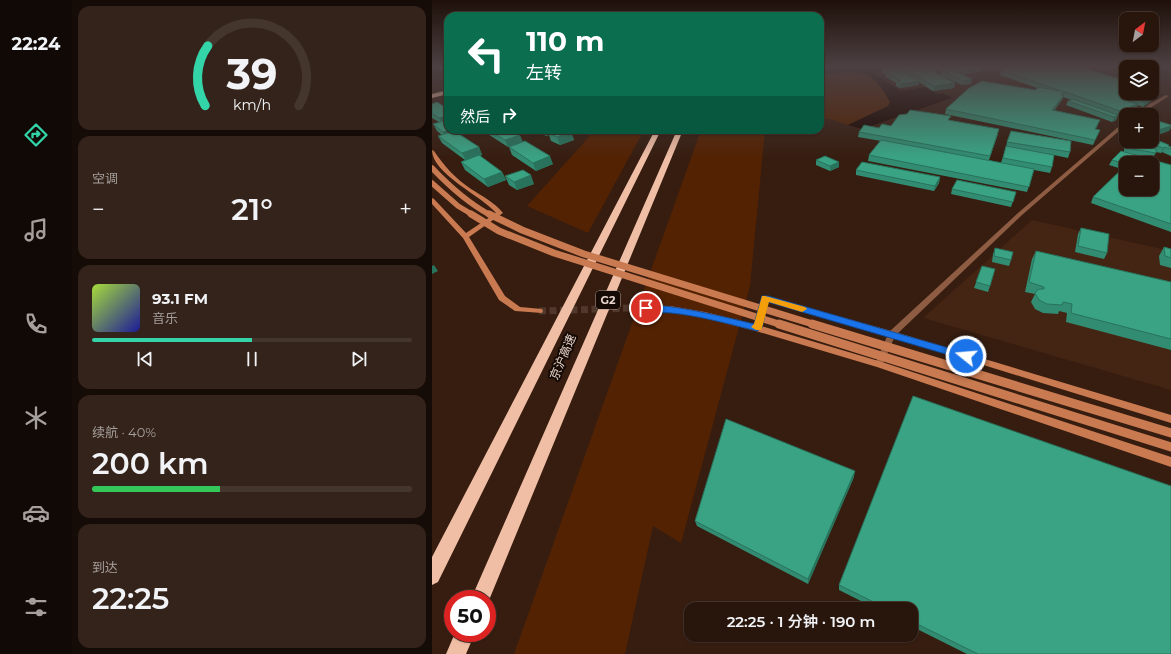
<!DOCTYPE html>
<html lang="zh">
<head>
<meta charset="utf-8">
<style>
	:root { --surface:#28160c; --page:#34231a; --text:#f1f3f6; --muted:#a59f9d; --line:#44352d; --accent:#32d4a8 }
	body { margin:0; font-family:Montserrat,"Noto Sans SC",sans-serif; background:var(--page); color:var(--text); height:100vh; display:flex; flex-direction:column; font-size:15px; white-space:nowrap }
	* { box-sizing:border-box; margin:0 }
	p { font-size:13px; color:var(--muted) }
	.icon { flex:none; width:22px; height:22px; fill:none; stroke:currentColor; stroke-width:2; stroke-linecap:round; stroke-linejoin:round }
	.map { position:relative; flex:1; overflow:hidden }
	.side { display:flex; flex-direction:column; gap:6px; padding:6px; background:#160c07; width:360px }
	.side>* { flex:none }
	.banner { position:absolute; left:12px; top:12px; width:380px; height:122px; border-radius:12px; box-shadow:0 1px 3px #0004,0 0 0 1px var(--line); background:#0b6e4f; color:#fff; overflow:hidden }
	.needle { width:26px; rotate:32deg }
	.fabs { position:absolute; left:687px; top:12px; display:grid; gap:8px }
	.fabs a { display:grid; place-items:center; width:40px; height:40px; border-radius:8px; background:var(--surface); box-shadow:0 1px 3px #0004,0 0 0 1px var(--line); font-size:20px }
	.speed { position:absolute; left:12px; top:590px; display:flex; gap:8px; font-size:20px; font-weight:700; text-align:center }
	.speed>* { display:grid; place-content:center; width:52px; height:52px; border-radius:50%; background:var(--surface); box-shadow:0 1px 3px #0004,0 0 0 1px var(--line); line-height:1 }
	.speed .limit { border:6px solid #d22; background:#fff; color:#111 }
	.pin { position:absolute; display:grid; place-items:center; width:34px; height:34px; color:#fff; margin:-17px; border:2px solid #fff; border-radius:50%; box-shadow:0 1px 4px #0007 }
	.me { position:absolute; width:44px; margin:-22px; rotate:287deg; stroke-linejoin:round; filter:drop-shadow(0 0 3px #0008) }
	.turn { display:flex; align-items:center; gap:14px; height:84px; padding:0 16px; font-size:18px }
	.turn .icon { width:52px; height:52px; stroke-width:2.5 }
	.turn b { display:block; font-size:28px; line-height:34px }
	.then { display:flex; align-items:center; height:38px; padding:0 16px; background:#0003; gap:8px; font-size:15px }
	.big { font-size:30px; font-weight:600; line-height:1.1 }
	.side .card { flex:1; display:flex; flex-direction:column; justify-content:center; gap:6px; min-width:0; padding:0 14px; border-radius:12px; background:var(--page) }
	.side .dial { align-items:center; gap:0 }
	.dial svg { height:104px; overflow:visible; fill:none; stroke:var(--line); stroke-width:7; stroke-linecap:round; text-anchor:middle }
	.dial text { fill:var(--text); stroke:none }
	.song { display:flex; align-items:center; gap:12px }
	.cover { width:48px; height:48px; border-radius:6px; background:linear-gradient(135deg,hsl(80 70% 55%),hsl(240 70% 35%)) }
	.played { height:4px; border-radius:2px; background:linear-gradient(90deg,var(--accent) 50%,var(--line) 50%) }
	.keys { display:flex; justify-content:space-around; direction:ltr }
	.heat { display:flex; justify-content:space-between; align-items:center; font-size:22px; direction:ltr }
	.charge { height:6px; border-radius:3px; background:linear-gradient(90deg,#34c759 40%,var(--line) 0) }
	.trip { position:absolute; left:252px; top:602px; width:234px; height:40px; border-radius:12px; background:var(--surface); box-shadow:0 1px 3px #0004,0 0 0 1px var(--line); font-weight:600; line-height:40px; text-align:center }
	main { display:flex; flex:1; min-height:0 }
	.dock { display:flex; flex-direction:column; width:72px; justify-content:space-around; align-items:center; background:#100905; color:var(--muted) }
	.dock .icon { width:28px; height:28px }
	.dock .current { color:var(--accent) }
	.dock b { font-size:18px; color:var(--text) }
	.map>svg:first-child { display:block }
	.built { fill:#442413 }
	.green { fill:#532203 }
	.water { fill:#1a0600 }
	.lines { fill:none; stroke-linecap:round; stroke-linejoin:round }
	.secondary-tunnel { stroke:#50382c; stroke-width:7; stroke-dasharray:7 3.5; stroke-linecap:butt }
	.street { fill:#8d5c42; fill-rule:evenodd }
	.secondary { fill:#c97a50; fill-rule:evenodd }
	.highway { fill:#f0bea5; fill-rule:evenodd }
	.secondary-bridge-far2 { stroke:#c97a50; stroke-width:5.5 }
	.secondary-bridge-far1 { stroke:#c97a50; stroke-width:7 }
	.secondary-bridge { stroke:#c97a50; stroke-width:9 }
	.wall { fill:#328c71 }
	.shaded-wall { fill:#29725c }
	.building { fill:#3aa383; stroke:#29725c }
	.route { fill:#1a73e8; stroke:#114b97 }
	.slow { fill:#f59e0b }
	.labels { text-anchor:middle; stroke-width:4; stroke-linejoin:round; paint-order:stroke }
	.shield { fill:#160a05; stroke:#a89790; stroke-width:1 }
	.shield-label { font-size:11px; font-weight:bold; fill:#e6d4cb }
	.street-label { font-size:12px; fill:#e6d4cb; stroke:#160a05 }
</style>
</head>
<body>
<main>
<nav class="dock">
<b>22:24</b>
<svg class="icon current" aria-label="directions" viewBox="0 0 24 24"><path d="M12 3l9 9-9 9-9-9zM9 14v-3h6M13 9l2 2-2 2"/></svg>
<svg class="icon" aria-label="music" viewBox="0 0 24 24"><path d="M9 18V5l10-2v13"/><circle cx="6" cy="18" r="3"/><circle cx="16" cy="16" r="3"/></svg>
<svg class="icon" aria-label="phone" viewBox="0 0 24 24"><path d="M5 4h4l2 5-3 2q2 4 5 5l2-3 5 2v4C11 20 4 13 5 4z"/></svg>
<svg class="icon" aria-label="climate" viewBox="0 0 24 24"><path d="M12 3v18M4 7l16 10M4 17L20 7"/></svg>
<svg class="icon" aria-label="car" viewBox="0 0 24 24"><path d="M5 17H2v-5l4-1 3-4h7l3 4 3 1v5h-3M9 17h6M6 11h13"/><circle cx="7" cy="17" r="2"/><circle cx="17" cy="17" r="2"/></svg>
<svg class="icon" aria-label="filters" viewBox="0 0 24 24"><path d="M4 7h16M4 17h16"/><circle cx="9" cy="7" r="2"/><circle cx="15" cy="17" r="2"/></svg>
</nav>
<section class="side">
<div class="card dial"><svg viewBox="0 0 100 80">
<path d="M14 69A42 42 0 1 1 86 69"/>
<path d="M14 69A42 42 0 0 1 16 23" stroke="#32d4a8"/>
<text x="50" y="56" font-size="32" font-weight="700">39</text>
<text x="50" y="72" font-size="11">km/h</text>
</svg></div>
<div class="card"><p>空调</p>
<div class="heat"><a>−</a><b class="big">21°</b><a>+</a></div>
</div>
<div class="card">
<div class="song"><i class="cover"></i><div><b>93.1 FM</b><p>音乐</p></div></div>
<div class="played"></div>
<div class="keys"><svg class="icon" aria-label="previous" viewBox="0 0 24 24"><path d="M18 5L8 12l10 7zM5 5v14"/></svg><svg class="icon" aria-label="pause" viewBox="0 0 24 24"><path d="M8 5v14M16 5v14"/></svg><svg class="icon" aria-label="next" viewBox="0 0 24 24"><path d="M6 5l10 7-10 7zM19 5v14"/></svg></div>
</div>
<div class="card"><p>续航 · 40%</p><b class="big">200 km</b><div class="charge"></div></div>
<div class="card"><p>到达</p><b class="big">22:25</b></div>
</section>
<div class="map">
<svg width="739" height="654" viewBox="0 0 739 654">
	<rect width="100%" height="100%" fill="#361d10"/>
	<!-- built -->
	<path class="built" d="M600 220 739 251V390L491 318Z"/>
	<!-- green -->
	<path class="green" d="M420 72C442 74 448 82 458 102L456 106 416 125 398 119H388V74Z
		M163 130H212L156 233 95 206Z
		M269 130H333L318 286 249 543 221 526 193 654H82Z"/>
	<!-- water -->
	<path class="water" d="M388 66H457L463 70 441 73 469 91 492 87 506 94 511 93 520 98 430 129 416 125 456 106 458 102C438 65 426 71 388 74Z"/>
	<g class="lines">
		<!-- secondary-tunnel -->
		<path class="secondary-tunnel" d="M107 311 201 308"/>
		<!-- street -->
		<path class="street" d="M734 95 737 96 707 115H702L719 103Z
			M692 122H694V125L590 215 463 336 450 366H444L443 364 457 332 586 213Z"/>
		<!-- secondary -->
		<path class="secondary" d="M0 150 2 151C12 166 24 179 39 189 50 196 62 202 71 213L37 237 73 296 88 307 110 309 111 311 110 313 83 311 67 300 31 238 0 204V198L2 199 34 233 64 213C50 196 0 174 0 150Z
			M330 296H333L463 332 739 415V423L458 336 336 301 329 326 450 362 739 457V467L445 367 324 331 273 318 238 312 201 311 197 308 201 305 238 306 273 312 322 324Z"/>
		<!-- highway -->
		<path class="highway" d="M16 90V94L0 98V94Z
			M223 130H229L6 582 0 585V557Z
			M245 130H251L55 605V599H39Z
			M23 633H43L34 654H14Z"/>
		<!-- secondary-bridge-far2 -->
		<path class="secondary-bridge-far2" d="M0 168C18 187 36 203 58 215
			M0 183 26 206 41 215"/>
		<!-- secondary-bridge-far1 -->
		<path class="secondary-bridge-far1" d="M39 214 67 231 122 253 350 325
			M57 214 90 230 152 254 384 325"/>
		<!-- secondary-bridge -->
		<path class="secondary-bridge" d="M347 324 739 447
			M380 324 739 433"/>
	</g>
	<!-- wall -->
	<path class="wall" d="M1 66H16L15 73Z
		M461 66H492L508 75 509 70 554 66 553 70 531 75 539 84 530 85 508 75 523 83 522 88 501 91 487 82V85L468 88 464 86V83L454 77V75L450 73 451 69 462 67Z
		M493 66H518L517 68 503 71Z
		M569 70 728 92 726 96 711 107 706 105 704 109 686 115 684 120 680 122 634 105 636 101 640 100 631 97 630 100 622 111 666 125 664 129 668 130 661 145 513 114 514 109 604 90 605 88 568 75Z
		M0 104 16 130 29 135 47 147 50 155 48 156 70 172 74 180 56 187 33 170 29 162 33 160 10 143 6 136 10 135 5 131 1 124 7 122 0 118Z
		M518 120 566 134 557 160 569 163 574 147 575 142 638 152 636 158 622 155 620 167 618 173 602 170 595 192 436 161 437 155 449 141 426 137 427 132 459 126Z
		M50 130H80L91 142 121 164 104 171 80 155 77 147H76L51 131Z
		M104 130H134L139 132 142 140 128 145 119 141 117 135 114 136Z
		M699 141H720L737 145V146L739 147V156L730 152 729 153 724 152 721 158 700 154 739 165V232L659 203 661 197 690 169 677 165 680 160 692 152V148L695 143 707 145 698 142Z
		M384 160 407 167 398 171 384 165Z
		M424 170 508 177 507 183 502 191 424 175Z
		M73 176 102 184 85 190 77 185Z
		M520 189 584 192 579 207 519 194Z
		M649 228 675 253 672 259 643 252 646 234Z
		M732 247 739 249V268L728 265 727 256Z
		M563 248 579 260 577 266 560 262 561 254Z
		M604 251 739 282V350L634 322 635 313 627 311 626 314 611 313 603 309 599 302 603 294 593 292 600 259Z
		M550 266 558 286 556 292 542 288Z
		M422 477 376 584 265 526 263 521Z
		M407 585 739 654H535L479 626V609H445L407 590Z"/>
	<!-- shaded-wall -->
	<path class="shaded-wall" d="M16 66V73H15L12 67Z
		M504 66H518L517 68 503 71Z
		M554 66 553 70 524 76 525 72Z
		M540 79 539 84 530 85 531 81Z
		M487 81V85L468 88V84Z
		M523 83 522 88 501 91 502 86Z
		M728 92 726 96 711 107 713 102Z
		M632 95 630 100 618 115 620 110Z
		M702 99 700 103 696 101Z
		M706 104 704 109 686 115 684 120 680 122 682 117 686 116 688 111Z
		M16 116V124L11 125 7 118Z
		M739 126V128L737 131 720 137 721 132Z
		M18 130H26L29 135 15 139 11 132Z
		M112 130H127L117 133V135L114 136Z
		M139 132 142 140 128 145 125 137Z
		M88 135 91 142 76 147 73 140Z
		M47 147 50 155 34 161 30 153Z
		M733 147 730 152 729 153 731 148Z
		M118 156 121 164 104 171 101 163Z
		M407 162V167L398 171V166Z
		M70 172 74 180 56 187 52 179Z
		M99 175 102 184 85 190 82 182Z
		M508 177 507 183 502 191 503 186Z
		M2 265 6 271 0 274V266Z
		M423 471 422 477 376 584V579Z"/>
	<!-- building -->
	<path class="building" d="M468 66H492L523 83 502 86Z
		M534 66H554L525 72 540 79 531 81 509 70Z
		M586 66H646L694 81V93H720V89L728 92 713 102 702 99 696 101 706 104 688 111 631 91 629 95H632L620 110 668 120 663 129 668 130 663 140 514 109 537 88 550 81 604 90 606 87 629 91 569 70Z
		M464 67 487 81 468 84 465 81H469L454 72H456L451 69Z
		M641 99 686 115 682 117 636 101Z
		M5 102 16 109V116L7 118 0 113V104Z
		M478 110 519 116 516 120 567 129 558 156 427 132 432 125 447 128 450 124 459 126 467 115 475 114Z
		M720 119 739 125V126L720 132V124L723 123 720 122Z
		M15 120 16 121V130H18L11 132 1 124Z
		M57 130H80L88 135 73 140Z
		M126 130H134L139 132 125 137 117 133Z
		M22 131 47 147 30 153 6 136Z
		M579 131 639 141 638 152 575 142Z
		M720 138 737 145 736 146 739 147V149L733 147 731 148 712 141H720Z
		M449 140 602 169 597 187 437 155Z
		M93 141 118 156 101 163 77 147Z
		M695 143 724 149V153L694 148Z
		M574 146 622 155 620 167 571 158Z
		M689 151 739 165V224L661 197 694 165V189H720V163H694V164L680 160Z
		M47 155 70 172 52 179 29 162Z
		M393 156 407 162 398 166 384 160Z
		M430 162 508 177 503 186 424 170Z
		M91 170 99 175 82 182 73 176Z
		M525 180 584 192 581 202 520 189Z
		M649 228 677 234 675 253 646 246Z
		M732 247 739 249V258L733 256Z
		M563 248 581 252 579 260 562 256Z
		M604 251 739 282V339L639 313 640 304 631 302 630 305 615 304 607 300 603 293 607 289H612V287L597 282Z
		M550 266 563 269 558 286 544 282Z
		M481 396 739 486V654H546L479 621V609H456L407 585Z
		M294 419 423 471 376 579 263 521Z"/>
	<!-- sky -->
	<linearGradient id="sky" x2="0" y2="1"><stop stop-color="#1e1009"/><stop offset="0.42" stop-color="#4c4042"/><stop offset="1" stop-color="#4c4042" stop-opacity="0"/></linearGradient>
	<rect width="739" height="158" fill="url(#sky)"/>
	<!-- route -->
	<path class="route" d="M330 296H336L534 353 538 356 534 360 336 302 330 328 325 331C297 324 268 316 239 313 231 312 215 315 209 308 219 298 305 320 322 324Z"/>
	<!-- slow -->
	<path class="slow" d="M330 296H333L373 307 375 309 370 312 337 302 330 328 329 330H324L319 327 322 324Z"/>
	<g class="labels">
		<!-- shield labels -->
		<rect class="shield" x="164" y="291" width="24" height="18" rx="3"/>
		<g class="shield-label">
			<text x="176" y="304">G2</text>
		</g>
		<!-- street labels -->
		<g class="street-label">
			<text transform="translate(131 357) rotate(-67)" y="4">京沪高速</text>
		</g>
	</g>
</svg>
<div class="fabs">
<a><svg class="needle" viewBox="-14 -14 28 28"><path d="M0-13l5 13h-10z" fill="#e53935"/><path d="M0 13l5-13h-10z" fill="#a59f9d"/></svg></a>
<a><svg class="icon" aria-label="layers" viewBox="0 0 24 24"><path d="M12 4l9 5-9 5-9-5zM3 14l9 5 9-5"/></svg></a>
<a>+</a>
<a>−</a>
</div>
<div class="speed"><div class="limit">50</div></div>
<div class="pin" style="left:214px;top:308px;background:#d93025"><svg class="icon" aria-label="arrive" viewBox="0 0 24 24"><path d="M6 21V4h12l-3 4 3 4H6"/></svg></div>
<svg class="me" style="left:534px;top:356px" viewBox="-20 -20 40 40"><circle r="17" fill="#1a73e8" stroke="#fff" stroke-width="3"/><path d="M0-11L8 9 0 5-8 9z" fill="#fff"/></svg>
<div class="trip">22:25 · 1 分钟 · 190 m</div>
<div class="banner">
<div class="turn"><svg class="icon" aria-label="left" viewBox="0 0 24 24"><path d="M17 20v-9H6M10 6l-5 5 5 5"/></svg><div><b>110 m</b>左转</div></div>
<div class="then">然后<svg class="icon" aria-label="right" viewBox="0 0 24 24"><path d="M7 20v-9h11M14 6l5 5-5 5"/></svg></div>
</div>
</div>
</main>
</body>
</html>
